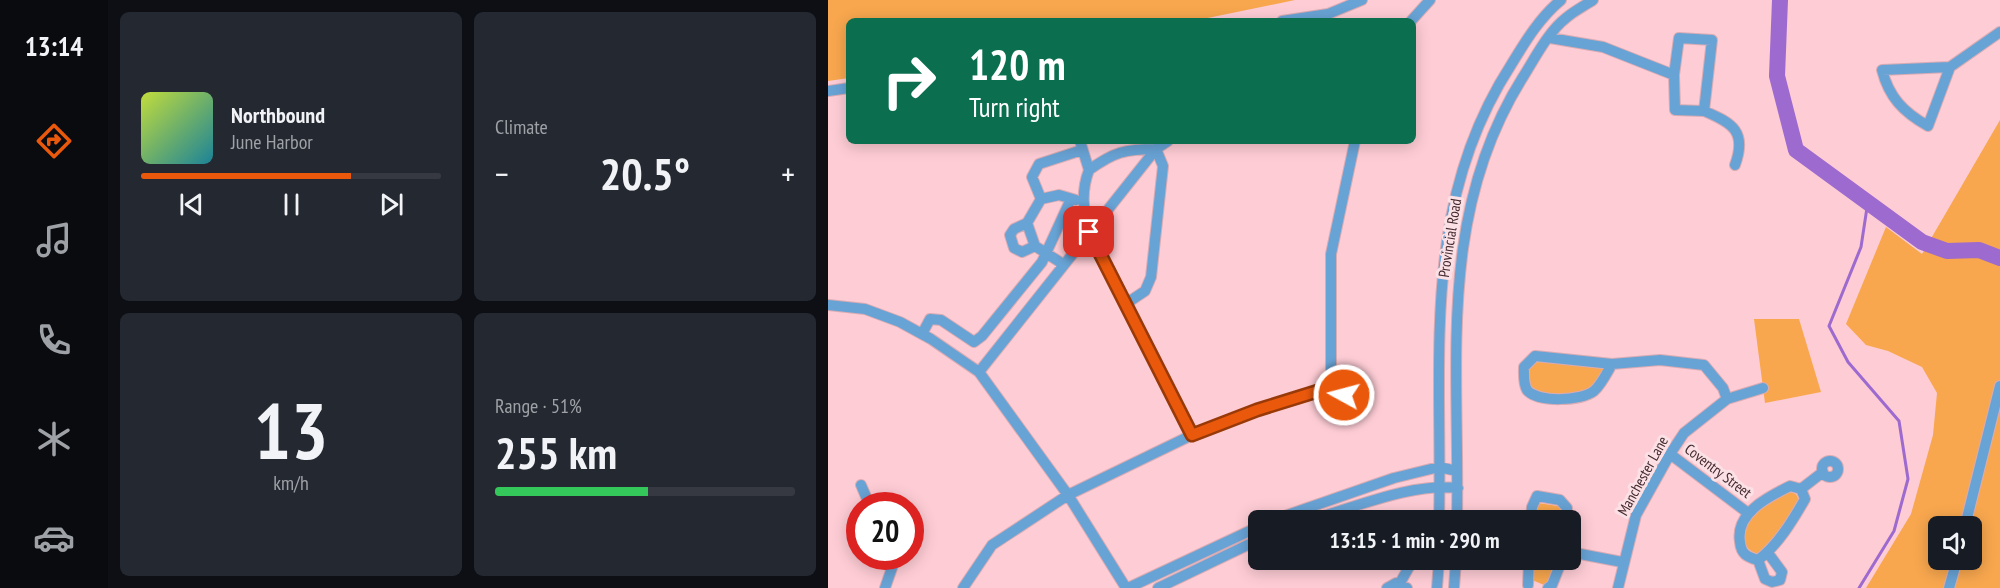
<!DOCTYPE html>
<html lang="en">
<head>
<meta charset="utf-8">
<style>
	:root { --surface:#171b24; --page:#242831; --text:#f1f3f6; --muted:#9ea1a6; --line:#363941; --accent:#ea580c }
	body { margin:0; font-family:"PT Sans Narrow",sans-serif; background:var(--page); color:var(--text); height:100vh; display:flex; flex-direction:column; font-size:22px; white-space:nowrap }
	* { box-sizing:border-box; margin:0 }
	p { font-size:20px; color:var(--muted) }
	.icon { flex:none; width:33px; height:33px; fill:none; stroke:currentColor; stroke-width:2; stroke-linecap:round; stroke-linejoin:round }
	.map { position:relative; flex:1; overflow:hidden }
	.side { display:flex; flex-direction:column; gap:12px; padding:12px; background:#0d0f14; width:720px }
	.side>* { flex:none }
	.top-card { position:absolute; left:18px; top:18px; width:570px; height:126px; border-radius:9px; box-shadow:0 3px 15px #0003; background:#0b6e4f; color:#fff; overflow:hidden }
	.fabs { position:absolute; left:1100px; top:516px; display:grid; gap:12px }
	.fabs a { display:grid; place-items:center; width:54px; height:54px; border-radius:9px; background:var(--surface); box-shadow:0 3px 15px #0003; font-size:30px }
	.speed { position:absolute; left:18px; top:492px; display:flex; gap:12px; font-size:30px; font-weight:700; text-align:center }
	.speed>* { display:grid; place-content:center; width:78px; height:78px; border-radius:50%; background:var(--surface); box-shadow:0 3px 15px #0003; line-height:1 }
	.speed .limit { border:9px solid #d22; background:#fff; color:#111 }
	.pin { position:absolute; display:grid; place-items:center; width:51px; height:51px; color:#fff; margin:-26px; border-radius:12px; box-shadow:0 3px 9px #0006 }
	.me { position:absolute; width:66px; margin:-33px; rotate:277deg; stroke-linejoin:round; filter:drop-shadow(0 0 4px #0008) }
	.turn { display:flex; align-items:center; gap:21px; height:126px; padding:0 24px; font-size:27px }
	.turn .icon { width:78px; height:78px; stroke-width:2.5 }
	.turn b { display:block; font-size:42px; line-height:51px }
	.big { font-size:45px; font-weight:800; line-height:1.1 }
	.side .tile { flex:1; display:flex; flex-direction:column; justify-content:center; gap:9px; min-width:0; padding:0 21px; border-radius:9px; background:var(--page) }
	.side .dial { align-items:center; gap:0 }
	.dial b { font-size:78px; line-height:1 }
	.song { display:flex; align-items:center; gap:18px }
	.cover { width:72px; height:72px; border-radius:9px; background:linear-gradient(135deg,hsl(70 70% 55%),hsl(190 70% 35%)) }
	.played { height:6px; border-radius:3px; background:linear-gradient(90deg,var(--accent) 70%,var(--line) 70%) }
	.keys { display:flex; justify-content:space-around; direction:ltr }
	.heat { display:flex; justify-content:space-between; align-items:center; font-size:33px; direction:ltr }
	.charge { height:9px; border-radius:4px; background:linear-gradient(90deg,#34c759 51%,var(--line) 0) }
	.side .tiles { flex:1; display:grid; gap:12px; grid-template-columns:repeat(2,1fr) }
	.trip { position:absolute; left:420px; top:510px; width:333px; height:60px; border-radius:9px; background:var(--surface); box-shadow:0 3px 15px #0003; font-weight:800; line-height:60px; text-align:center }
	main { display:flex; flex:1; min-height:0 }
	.tab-bar { display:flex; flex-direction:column; width:108px; justify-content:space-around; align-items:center; background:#090b0e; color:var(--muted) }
	.tab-bar .icon { width:42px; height:42px }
	.tab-bar .on { color:var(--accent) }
	.tab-bar b { font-size:27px; color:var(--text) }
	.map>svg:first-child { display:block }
	.green { fill:#f8a74e; fill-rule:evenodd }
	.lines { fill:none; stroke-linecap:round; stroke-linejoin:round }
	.stream { stroke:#9d6acf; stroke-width:3 }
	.river { stroke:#9d6acf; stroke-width:16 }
	.minor-casing { stroke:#d9acb4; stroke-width:12 }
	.minor { stroke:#68a3d5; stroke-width:10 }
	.route-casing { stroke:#983908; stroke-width:15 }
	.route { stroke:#ea580c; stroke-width:10 }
	.labels { text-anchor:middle; stroke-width:6; stroke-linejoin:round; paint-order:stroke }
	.street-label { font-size:15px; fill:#432a2f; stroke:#fbe1e5 }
</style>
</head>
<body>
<main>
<nav class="tab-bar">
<b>13:14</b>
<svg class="icon on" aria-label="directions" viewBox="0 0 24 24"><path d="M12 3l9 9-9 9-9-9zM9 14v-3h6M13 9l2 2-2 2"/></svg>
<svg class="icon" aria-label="music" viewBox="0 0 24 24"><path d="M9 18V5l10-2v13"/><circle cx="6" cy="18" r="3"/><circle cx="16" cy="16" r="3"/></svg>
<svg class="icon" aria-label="phone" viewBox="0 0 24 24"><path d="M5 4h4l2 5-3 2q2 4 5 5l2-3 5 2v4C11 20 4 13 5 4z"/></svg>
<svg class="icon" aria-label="climate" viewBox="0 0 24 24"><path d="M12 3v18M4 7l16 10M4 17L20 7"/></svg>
<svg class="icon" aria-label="car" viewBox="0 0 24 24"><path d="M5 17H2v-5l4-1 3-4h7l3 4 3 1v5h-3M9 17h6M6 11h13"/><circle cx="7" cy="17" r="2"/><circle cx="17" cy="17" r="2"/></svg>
</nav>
<section class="side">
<div class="tiles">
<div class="tile">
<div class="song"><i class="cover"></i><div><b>Northbound</b><p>June Harbor</p></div></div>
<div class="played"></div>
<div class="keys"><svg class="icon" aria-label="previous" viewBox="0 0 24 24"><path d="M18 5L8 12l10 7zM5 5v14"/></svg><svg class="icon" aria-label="pause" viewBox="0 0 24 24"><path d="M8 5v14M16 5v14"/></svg><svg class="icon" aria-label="next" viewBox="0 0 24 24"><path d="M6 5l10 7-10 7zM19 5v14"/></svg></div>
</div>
<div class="tile"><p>Climate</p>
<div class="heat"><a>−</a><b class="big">20.5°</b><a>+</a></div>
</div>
<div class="tile dial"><b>13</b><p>km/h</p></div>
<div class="tile"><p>Range · 51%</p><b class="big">255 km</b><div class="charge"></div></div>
</div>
</section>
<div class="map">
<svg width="1172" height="588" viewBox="0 0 1172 588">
	<rect width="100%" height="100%" fill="#feccd5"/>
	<!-- green -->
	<path class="green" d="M0 0H467L365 21H21V78L0 81Z
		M1172 120V588H1038L1083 514 1105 435 1109 393 1094 367 1060 351 1038 345 1018 324 1058 227 1094 254ZM1110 526H1143V560H1110Z
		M926 319H971L993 392 937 403Z
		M701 360 784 364 766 390 735 400 699 390Z
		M959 491 968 494 972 502 940 549 931 554C912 551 913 530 922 515 928 506 949 497 959 491Z
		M710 503 730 506 736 513V520H705Z
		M703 560H731L723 579 716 585 702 579Z"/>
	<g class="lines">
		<!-- stream -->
		<path class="stream" d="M1031 588 1066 531 1080 479 1071 421 1020 362 1001 326 1033 247 1040 201"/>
		<!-- river -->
		<path class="river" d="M952 0 949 76 968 150 1094 242 1119 251 1151 250 1172 258"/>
		<defs>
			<path id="minor" d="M454 21 500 14 534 0
				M583 21 602 0
				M722 38 775 47 846 75
				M851 38 884 40 876 111 847 110 846 75Z
				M1122 67 1100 126C1075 112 1061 97 1054 70L1122 67 1172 32
				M0 91 21 88
				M876 111C905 123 919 132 907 165
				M252 141 261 170
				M213 199 204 177 211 164 254 150
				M199 223 186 229 182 235 186 248 194 252 207 246
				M235 264 207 246 199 223 213 199 231 195 248 200
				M299 303 317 291 323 277 335 166 328 149C297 149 286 152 261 170 253 191 255 210 261 232L364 435
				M0 305 37 309 72 322 103 339 151 372 240 495 298 588
				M94 334 102 319 113 320 146 342 154 336 214 262 242 201
				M784 364C779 373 773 385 766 391 753 401 710 403 699 390 695 383 696 374 696 367L707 356 784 364 832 360 876 365 895 388 899 399
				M151 372 328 149 340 141
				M503 387 516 395
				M842 454 920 513
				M994 469a8 8 0 1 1 16 0a8 8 0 1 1-16 0Z
				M33 485 42 506
				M962 486 973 489 977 499C965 520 950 545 930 560 919 557 913 554 912 542 907 513 940 497 962 486Z
				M973 489 995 472
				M445 520 566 478 611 467 629 471
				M482 520C525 508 585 482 630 488
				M611 520C615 361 591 207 683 65 697 42 712 17 733 0
				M629 520C632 366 608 215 695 77 707 58 720 32 738 18 746 11 756 6 765 0
				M703 520 704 507 709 496 732 500 739 508 738 520
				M1137 526 1172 386
				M742 552 794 562
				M930 560 937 579 944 582 952 580 954 572 940 553
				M572 583 585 560
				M700 585 701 560
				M57 588 65 565 63 556
				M135 588 164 545 240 495 364 435 429 410 503 387V254L527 141
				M300 588 430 527
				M330 588 430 540
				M559 588 568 583 579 588
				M609 588 611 560
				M626 588 628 560
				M720 588 724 585 734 560
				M790 588 808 515 842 454 856 433 899 399 935 388
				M1121 588 1129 560"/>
		</defs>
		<!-- minor casing -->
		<use href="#minor" class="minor-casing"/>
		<!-- minor -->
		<use href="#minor" class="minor"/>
	</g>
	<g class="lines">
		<defs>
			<path id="route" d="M261 232 364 435 429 410 503 387 516 395"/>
		</defs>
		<!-- route casing -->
		<use href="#route" class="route-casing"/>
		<!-- route -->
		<use href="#route" class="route"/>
	</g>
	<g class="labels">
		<!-- street labels -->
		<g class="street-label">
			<text transform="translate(622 238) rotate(-81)" y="5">Provincial Road</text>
			<text transform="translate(890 471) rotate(37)" y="5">Coventry Street</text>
			<text transform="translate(815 476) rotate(-61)" y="5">Manchester Lane</text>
		</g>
	</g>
</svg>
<div class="fabs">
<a><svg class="icon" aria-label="sound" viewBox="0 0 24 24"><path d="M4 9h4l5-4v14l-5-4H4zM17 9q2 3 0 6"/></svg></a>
</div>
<div class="speed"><div class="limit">20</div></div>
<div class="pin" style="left:261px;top:232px;background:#d93025"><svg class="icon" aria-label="arrive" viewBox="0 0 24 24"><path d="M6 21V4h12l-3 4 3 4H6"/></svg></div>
<svg class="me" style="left:516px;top:395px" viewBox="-20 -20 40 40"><circle r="17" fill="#ea580c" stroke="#fff" stroke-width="3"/><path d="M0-11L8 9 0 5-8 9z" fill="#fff"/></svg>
<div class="trip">13:15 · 1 min · 290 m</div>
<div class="top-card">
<div class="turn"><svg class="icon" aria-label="right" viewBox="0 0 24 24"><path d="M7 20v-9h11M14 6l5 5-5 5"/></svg><div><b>120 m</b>Turn right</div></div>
</div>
</div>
</main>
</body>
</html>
